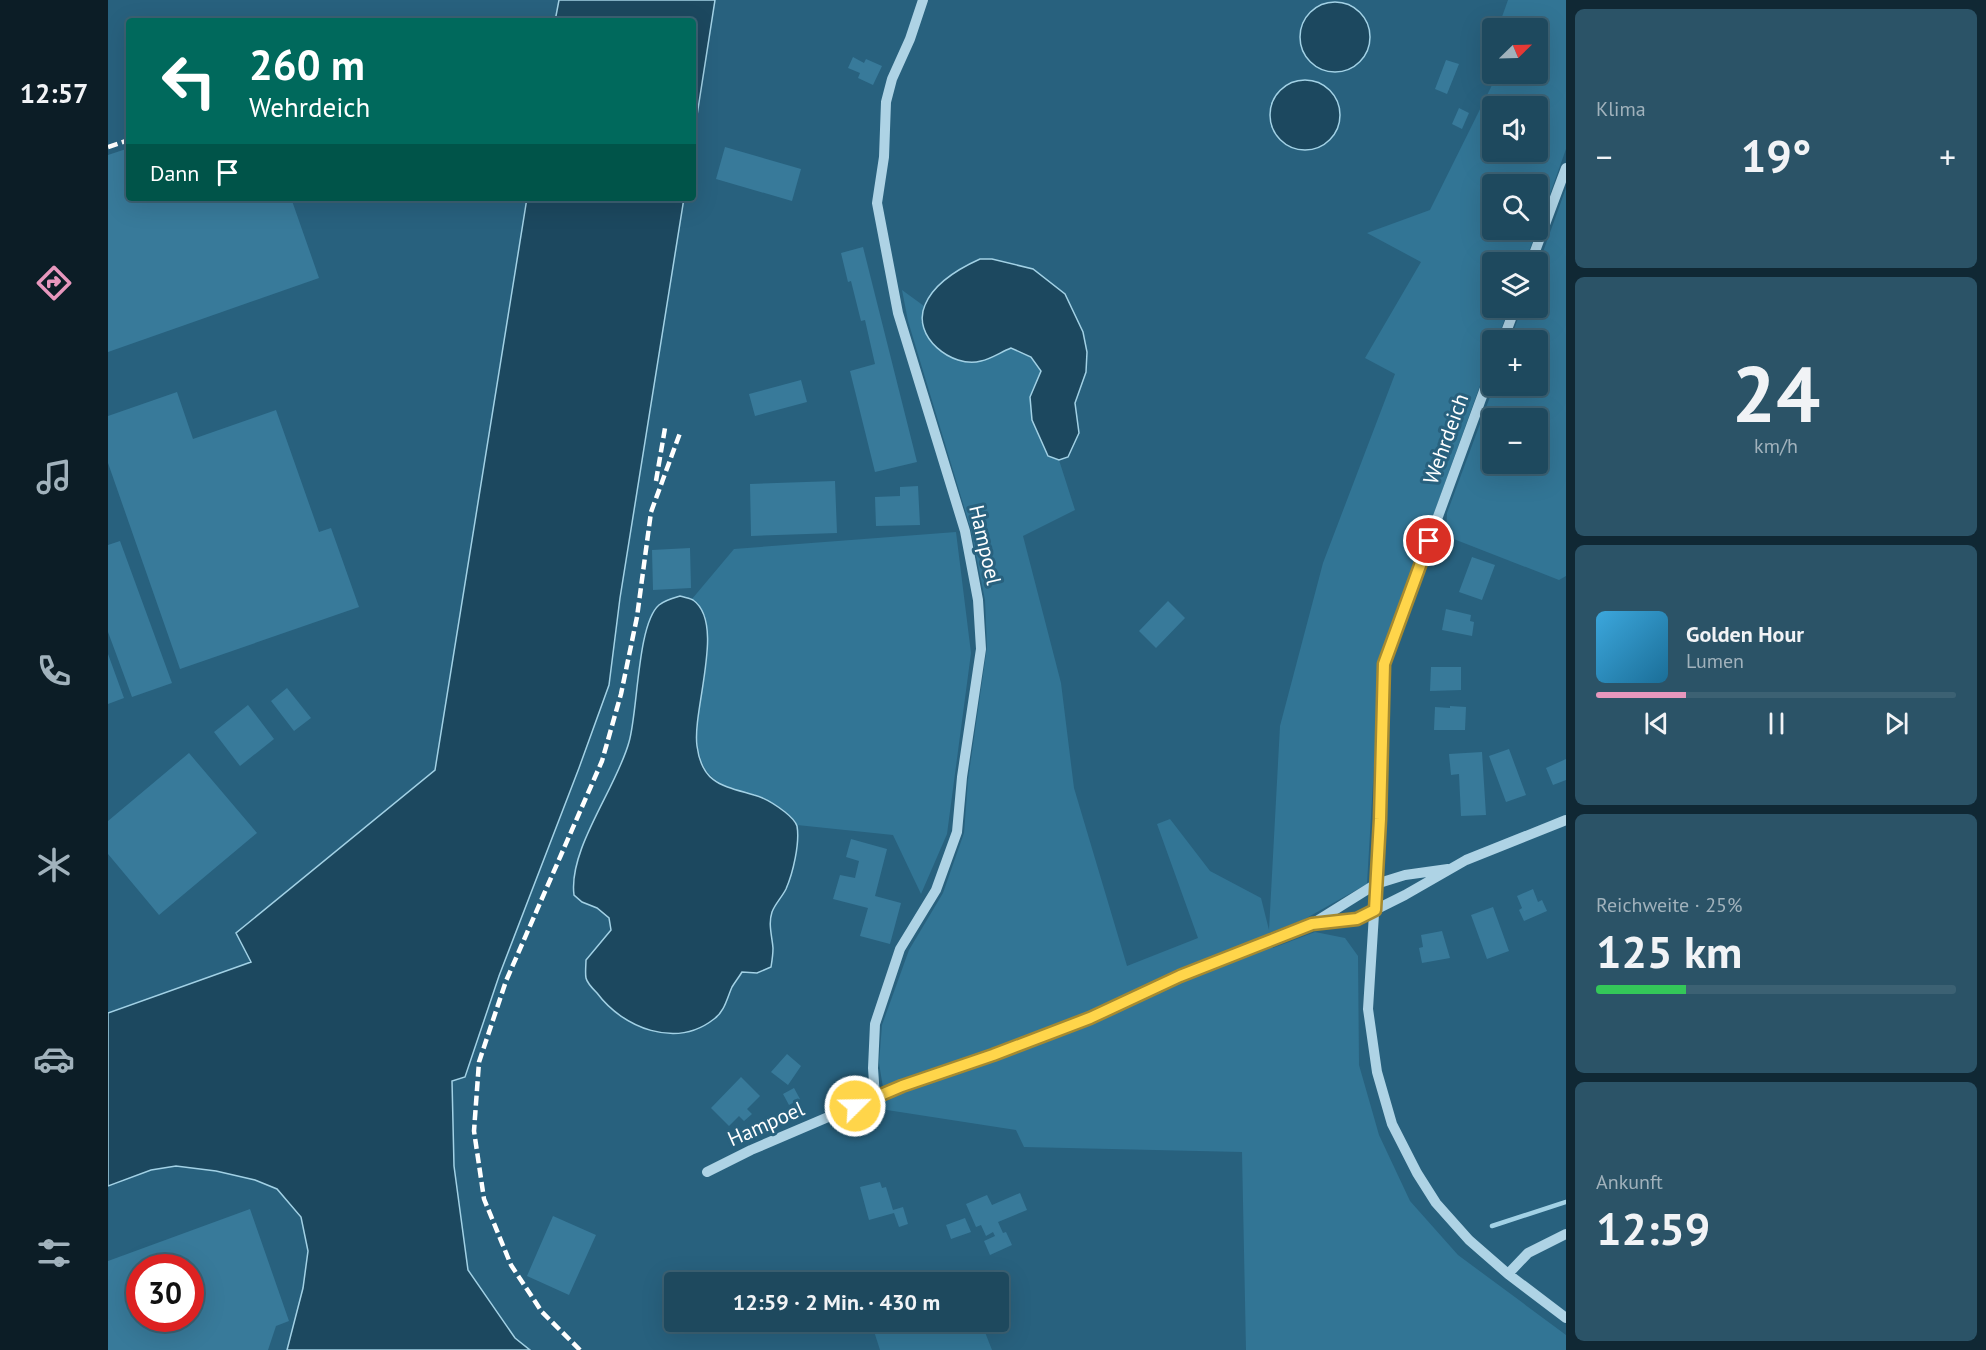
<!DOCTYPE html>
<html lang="de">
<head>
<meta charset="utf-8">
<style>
	:root { --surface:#1e495e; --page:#2b5367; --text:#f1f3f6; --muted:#a1b2bc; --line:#3c6173; --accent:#e797bd }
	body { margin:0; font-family:"PT Sans",sans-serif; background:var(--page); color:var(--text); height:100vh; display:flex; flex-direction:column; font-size:22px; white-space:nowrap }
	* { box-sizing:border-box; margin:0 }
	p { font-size:20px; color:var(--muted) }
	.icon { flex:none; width:33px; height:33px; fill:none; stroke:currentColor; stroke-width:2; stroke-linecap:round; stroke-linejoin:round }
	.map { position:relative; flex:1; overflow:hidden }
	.sheet { display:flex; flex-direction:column; gap:9px; padding:9px; background:#102834; width:420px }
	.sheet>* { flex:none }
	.top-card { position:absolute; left:18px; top:18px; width:570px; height:183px; border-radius:6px; box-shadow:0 6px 24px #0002,0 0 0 2px var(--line); background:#00695c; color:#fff; overflow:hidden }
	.needle { width:39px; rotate:67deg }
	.controls { position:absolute; left:1374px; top:18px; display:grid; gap:12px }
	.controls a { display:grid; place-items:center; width:66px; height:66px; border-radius:6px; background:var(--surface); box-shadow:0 6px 24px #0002,0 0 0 2px var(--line); font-size:30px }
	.speed { position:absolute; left:18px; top:1254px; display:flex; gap:12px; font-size:30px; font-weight:700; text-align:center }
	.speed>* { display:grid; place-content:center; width:78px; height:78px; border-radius:50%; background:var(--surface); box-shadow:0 6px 24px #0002,0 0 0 2px var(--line); line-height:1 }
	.speed .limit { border:9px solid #d22; background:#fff; color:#111 }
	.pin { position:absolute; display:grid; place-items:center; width:51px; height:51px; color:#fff; margin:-26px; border:3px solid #fff; border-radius:50%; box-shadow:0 2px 6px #0007 }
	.me { position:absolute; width:66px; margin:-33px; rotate:67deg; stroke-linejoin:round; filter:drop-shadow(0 0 4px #0008) }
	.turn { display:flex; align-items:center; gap:21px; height:126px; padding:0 24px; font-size:27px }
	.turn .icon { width:78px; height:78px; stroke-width:2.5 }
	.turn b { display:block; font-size:42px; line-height:51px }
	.then { display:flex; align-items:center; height:57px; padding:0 24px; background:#0003; gap:12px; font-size:22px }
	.big { font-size:45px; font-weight:600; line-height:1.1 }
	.sheet .card { flex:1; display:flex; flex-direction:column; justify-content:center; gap:9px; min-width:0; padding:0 21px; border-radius:9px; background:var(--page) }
	.sheet .dial { align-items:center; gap:0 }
	.dial b { font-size:78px; line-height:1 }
	.song { display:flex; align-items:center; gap:18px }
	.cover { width:72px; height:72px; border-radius:9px; background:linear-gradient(135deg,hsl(200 70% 55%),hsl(200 70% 35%)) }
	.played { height:6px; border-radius:3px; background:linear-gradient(90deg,var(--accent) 25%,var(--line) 25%) }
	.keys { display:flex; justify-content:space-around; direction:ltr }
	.heat { display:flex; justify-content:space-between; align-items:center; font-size:33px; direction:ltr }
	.charge { height:9px; border-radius:4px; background:linear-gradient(90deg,#34c759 25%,var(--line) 0) }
	.trip { position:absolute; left:556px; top:1272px; width:345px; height:60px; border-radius:6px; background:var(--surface); box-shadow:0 6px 24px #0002,0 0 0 2px var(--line); font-weight:600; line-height:60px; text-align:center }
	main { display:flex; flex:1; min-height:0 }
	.dock { display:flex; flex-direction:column; width:108px; justify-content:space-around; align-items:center; background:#0c1d26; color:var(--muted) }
	.dock .icon { width:42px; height:42px }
	.dock .on { color:var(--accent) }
	.dock b { font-size:27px; color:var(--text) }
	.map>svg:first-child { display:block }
	.green { fill:#327595; fill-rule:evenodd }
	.water { fill:#1c485f; stroke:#a2d1e5; stroke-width:1.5 }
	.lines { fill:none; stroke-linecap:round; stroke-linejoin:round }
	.stream { stroke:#a2d1e5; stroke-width:4.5 }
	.building { fill:#387a9a; fill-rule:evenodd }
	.minor { stroke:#aed3e5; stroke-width:10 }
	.rail { stroke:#fff; stroke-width:4.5; stroke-dasharray:10 4.5; stroke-linecap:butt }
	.route-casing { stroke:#a68a30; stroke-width:15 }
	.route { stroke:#ffd54a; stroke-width:10 }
	.labels { text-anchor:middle; stroke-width:6; stroke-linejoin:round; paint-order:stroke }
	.street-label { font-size:21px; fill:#fff; stroke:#28617e }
</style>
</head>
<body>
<main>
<nav class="dock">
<b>12:57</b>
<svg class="icon on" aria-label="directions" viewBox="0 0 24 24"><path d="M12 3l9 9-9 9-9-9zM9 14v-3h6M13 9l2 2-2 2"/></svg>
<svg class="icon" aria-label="music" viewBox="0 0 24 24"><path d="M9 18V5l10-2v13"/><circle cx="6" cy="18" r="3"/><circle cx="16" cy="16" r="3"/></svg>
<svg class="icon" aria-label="phone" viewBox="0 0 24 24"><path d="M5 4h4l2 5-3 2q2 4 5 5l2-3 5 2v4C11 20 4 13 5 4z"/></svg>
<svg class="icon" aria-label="climate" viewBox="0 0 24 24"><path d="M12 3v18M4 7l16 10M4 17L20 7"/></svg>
<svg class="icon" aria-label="car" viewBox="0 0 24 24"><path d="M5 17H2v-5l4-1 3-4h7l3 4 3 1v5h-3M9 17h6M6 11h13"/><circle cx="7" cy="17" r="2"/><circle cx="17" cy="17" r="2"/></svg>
<svg class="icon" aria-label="filters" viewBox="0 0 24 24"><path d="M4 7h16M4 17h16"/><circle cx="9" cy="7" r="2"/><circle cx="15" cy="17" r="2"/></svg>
</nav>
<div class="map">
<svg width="1458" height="1350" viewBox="0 0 1458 1350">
	<rect width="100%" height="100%" fill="#28617e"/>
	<!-- green -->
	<path class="green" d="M1400 0H1458V149L1430 228V184H1384V230H1429L1417 262H1384V308H1401L1389 340H1384V352L1272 664 1259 884 1195 920 1161 933 1165 948 1207 932 1237 938 1250 956 1251 1065 1271 1135 1302 1201 1350 1255 1458 1335V1350H1138L1134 1152 916 1147 908 1130 766 1108 777 1100 771 1063 774 1025 801 950 835 893 856 833 860 780 879 647 877 600 863 530 800 321 794 290 816 306 813 322 890 353 903 348 923 357 933 371 922 397 940 456 951 460 967 510 915 536 953 683 966 788 1019 966 1090 938 1049 824 1062 819 1102 871 1153 898 1161 930 1172 726 1215 563 1287 374 1257 358 1313 262 1259 233 1322 210 1388 77V74H1430V28H1390ZM1384 106H1430V152H1384Z
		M1458 188V576L1451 580 1338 536 1339 513 1386 386H1430V340H1402L1414 308H1430V266ZM1384 418H1430V464H1384Z
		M848 532 863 653 839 834 813 894 785 835 689 825C664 785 609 801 594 762 574 712 624 639 584 599L626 549Z
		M763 1322H873L884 1350H772Z"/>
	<!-- water -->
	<path class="water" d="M451 0H607L585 141V21H447Z
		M1192 37a35 35 0 1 1 70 0a35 35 0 1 1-70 0Z
		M1162 115a35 35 0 1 1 70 0a35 35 0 1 1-70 0Z
		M419 198H576L512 598 501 685 471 768 391 976 357 1077 344 1081 346 1166 360 1270 407 1338 422 1350H179L195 1288 200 1251 193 1217 169 1189 147 1180 108 1171 68 1166 43 1170 0 1186V1013L143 962 128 933 327 770Z
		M872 259H884L925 269 957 294 975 332 979 352 978 372 967 403 971 433 960 457 951 460 940 456 924 420 922 397 933 371 923 357 903 348C893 352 883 359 873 361 844 369 803 336 817 305 826 283 852 268 872 259Z
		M572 596C576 597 581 598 585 600 618 623 584 709 589 746 594 784 615 786 646 795 658 798 668 805 677 812 682 816 687 820 689 826 692 843 685 873 678 889 674 897 667 904 664 912 660 924 664 936 665 948 665 954 664 961 663 967L649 973 634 972C631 977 627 982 624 987 619 998 617 1011 606 1019 568 1049 515 1028 489 993 485 989 479 983 478 978 477 973 478 965 478 960L503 930 501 918 489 908 474 902 466 895C460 849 509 787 521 742 530 712 529 624 551 605 557 600 565 598 572 596Z"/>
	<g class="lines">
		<!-- stream -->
		<path class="stream" d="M1384 1226 1458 1202"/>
	</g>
	<!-- building -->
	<path class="building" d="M745 57 756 63 758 59 774 66 765 85 750 78 752 73 740 68Z
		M1338 60 1351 64 1339 94 1327 89Z
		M1351 108 1361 113 1354 129 1344 124Z
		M617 147 693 169 684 201 608 179Z
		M21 148V198H183L211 278 0 352V155Z
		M755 247 809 462 767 472 742 371 767 364 757 320 753 321 743 281 740 282 733 253Z
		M693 380 699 402 647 416 641 394Z
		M69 392 85 439 168 410 211 532 223 528 251 607 72 669 0 463V416Z
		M727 481 729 533 643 536 642 484Z
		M810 486 812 525 768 526 767 497 792 496V487Z
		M12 541 64 683 24 697 0 632V545Z
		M582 548 583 588 545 590 544 550Z
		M1364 557 1387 565 1374 600 1351 592Z
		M1060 601 1077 618 1048 648 1031 631Z
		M1338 609 1363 615 1362 621 1366 622 1364 636 1334 630Z
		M0 654 16 698 0 704Z
		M1323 667H1353V690L1322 691Z
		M179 688 203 718 186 731 163 701Z
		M140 705 166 739 132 766 106 732Z
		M1342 706 1358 707 1357 730H1326L1327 707 1342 708Z
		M1401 749 1418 795 1398 802 1381 756Z
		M1374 752 1378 815 1353 816 1351 774 1343 775 1341 754Z
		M81 753 149 833 51 915 0 854V821Z
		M1458 759V780L1445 785 1438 768Z
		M743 839 779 849 767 896 793 903 782 944 752 936 760 908 725 899 732 875 747 878 751 861 738 857Z
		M1425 889 1430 902 1434 900 1439 911 1416 921 1411 910 1414 908 1409 896Z
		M1385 907 1401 951 1379 959 1363 915Z
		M1334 931 1342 958 1314 963 1311 948 1315 947 1313 935Z
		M679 1054 693 1066 680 1085 663 1072Z
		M633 1077 652 1096 639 1109 644 1114 636 1121 631 1116 621 1126 603 1108Z
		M686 1088 692 1099 681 1105 675 1094Z
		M772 1182 774 1188 778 1187 785 1210 795 1207 800 1224 791 1227 786 1213 761 1220 752 1187Z
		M912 1193 919 1210 890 1222 895 1233 898 1232 904 1245 882 1255 876 1241 887 1236 885 1232 878 1236 873 1225 868 1227 858 1204 879 1195 884 1205Z
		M142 1209 181 1321 168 1326 160 1350H0V1261ZM32 1268H82V1318H32Z
		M445 1216 488 1235 461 1295 419 1276Z
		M857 1218 863 1232 843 1239 838 1225Z"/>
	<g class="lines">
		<!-- minor -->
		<path class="minor" d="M1423 262 1458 168
			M1395 340 1407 308
			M1384 369 1276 664 1272 819 1260 1009 1269 1072 1284 1124 1309 1173 1328 1203 1361 1240 1400 1274 1458 1318
			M1207 923 1249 919 1297 895 1358 860 1458 820
			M767 1097 765 1068 767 1024 792 949 828 890 849 832 854 777 873 649 870 600 857 531 790 313 769 203 776 157 778 102 784 79 802 39 815 0
			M599 1172 643 1150 767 1097 885 1055 982 1018 1072 976 1204 924 1268 884 1297 875 1340 869
			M1400 1274 1420 1253 1458 1234"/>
		<!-- rail -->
		<path class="rail" d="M0 147 21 140
			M548 481 557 428
			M472 1350 434 1312 403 1265 376 1199 366 1131 371 1062 398 981 494 761 513 694 529 617 543 512 572 433"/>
	</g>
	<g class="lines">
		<defs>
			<path id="route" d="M747 1106 794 1086 885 1055 982 1018 1072 976 1204 924 1249 919 1267 910 1272 819 1276 664 1321 541"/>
		</defs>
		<!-- route casing -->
		<use href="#route" class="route-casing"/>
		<!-- route -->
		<use href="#route" class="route"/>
	</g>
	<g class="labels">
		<!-- street labels -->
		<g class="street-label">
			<text transform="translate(1338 439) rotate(-70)" y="7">Wehrdeich</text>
			<text transform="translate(877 545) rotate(77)" y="7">Hampoel</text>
			<text transform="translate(658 1124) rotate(-24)" y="7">Hampoel</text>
		</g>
	</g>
</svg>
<div class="controls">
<a><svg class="needle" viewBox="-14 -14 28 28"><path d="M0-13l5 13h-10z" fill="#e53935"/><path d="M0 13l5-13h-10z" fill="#a1b2bc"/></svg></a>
<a><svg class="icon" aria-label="sound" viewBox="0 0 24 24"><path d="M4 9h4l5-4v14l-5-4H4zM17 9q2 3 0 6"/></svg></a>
<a><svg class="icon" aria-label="search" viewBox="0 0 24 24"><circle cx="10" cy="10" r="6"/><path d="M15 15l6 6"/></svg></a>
<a><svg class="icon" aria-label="layers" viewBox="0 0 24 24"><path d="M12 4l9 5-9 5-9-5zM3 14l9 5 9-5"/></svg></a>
<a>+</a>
<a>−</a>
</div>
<div class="speed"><div class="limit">30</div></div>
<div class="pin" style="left:1321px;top:541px;background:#d93025"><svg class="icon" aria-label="arrive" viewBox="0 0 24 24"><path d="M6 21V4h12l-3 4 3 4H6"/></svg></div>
<svg class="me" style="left:747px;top:1106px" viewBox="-20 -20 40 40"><circle r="17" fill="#ffd54a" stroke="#fff" stroke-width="3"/><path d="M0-11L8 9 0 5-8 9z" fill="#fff"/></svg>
<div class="trip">12:59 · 2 Min. · 430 m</div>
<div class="top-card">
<div class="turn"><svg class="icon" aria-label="left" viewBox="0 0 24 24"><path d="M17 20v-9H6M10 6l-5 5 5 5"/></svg><div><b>260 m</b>Wehrdeich</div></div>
<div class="then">Dann<svg class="icon" aria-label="arrive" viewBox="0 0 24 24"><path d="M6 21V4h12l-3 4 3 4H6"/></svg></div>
</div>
</div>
<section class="sheet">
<div class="card"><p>Klima</p>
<div class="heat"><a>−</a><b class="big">19°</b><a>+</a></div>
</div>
<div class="card dial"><b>24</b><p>km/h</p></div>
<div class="card">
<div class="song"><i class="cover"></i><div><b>Golden Hour</b><p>Lumen</p></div></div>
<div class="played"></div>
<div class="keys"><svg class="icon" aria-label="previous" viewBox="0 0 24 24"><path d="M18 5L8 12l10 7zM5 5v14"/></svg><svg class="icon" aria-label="pause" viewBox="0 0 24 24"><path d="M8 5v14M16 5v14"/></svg><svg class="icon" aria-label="next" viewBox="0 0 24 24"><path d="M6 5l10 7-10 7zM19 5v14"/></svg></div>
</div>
<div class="card"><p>Reichweite · 25%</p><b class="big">125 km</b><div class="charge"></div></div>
<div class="card"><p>Ankunft</p><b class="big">12:59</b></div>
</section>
</main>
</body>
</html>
